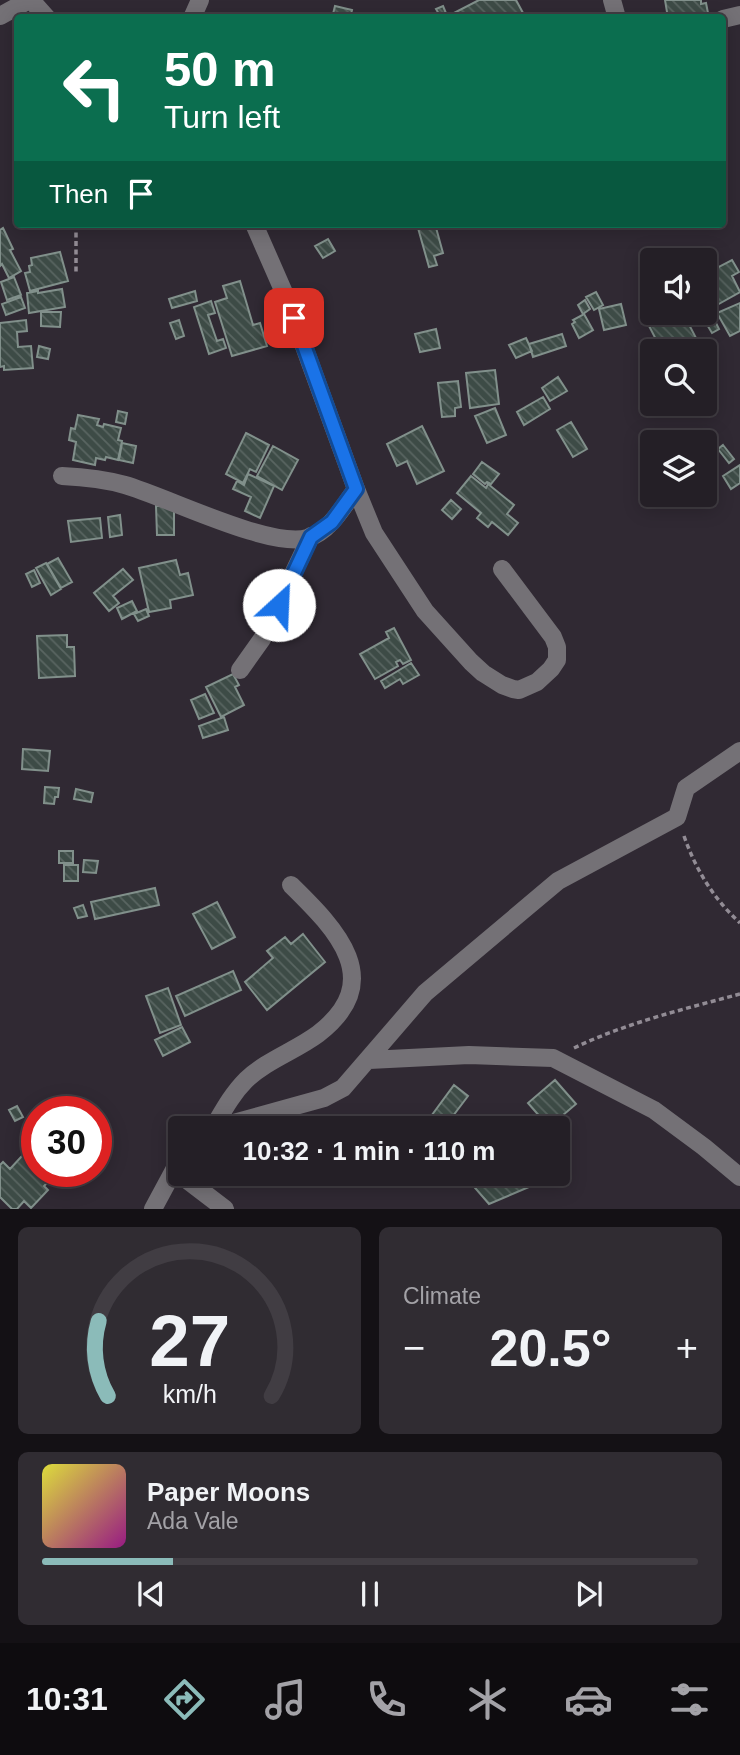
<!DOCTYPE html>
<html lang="en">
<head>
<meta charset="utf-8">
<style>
	:root { --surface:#241f26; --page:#302c32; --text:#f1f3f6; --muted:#a3a2a7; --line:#413d43; --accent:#8bbbb9 }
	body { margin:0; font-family:Helvetica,sans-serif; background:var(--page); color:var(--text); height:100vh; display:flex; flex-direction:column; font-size:26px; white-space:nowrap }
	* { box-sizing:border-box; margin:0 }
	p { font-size:23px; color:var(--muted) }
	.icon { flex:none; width:38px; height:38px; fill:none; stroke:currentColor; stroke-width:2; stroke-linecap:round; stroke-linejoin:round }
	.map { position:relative; height:1209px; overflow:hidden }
	.drawer { display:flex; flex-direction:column; gap:18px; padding:18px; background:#141115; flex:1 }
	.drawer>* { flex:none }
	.top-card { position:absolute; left:14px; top:14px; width:712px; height:214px; border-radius:7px; box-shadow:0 4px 18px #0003,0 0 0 2px var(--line); background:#0b6e4f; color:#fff; overflow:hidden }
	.controls { position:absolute; left:640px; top:248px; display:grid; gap:14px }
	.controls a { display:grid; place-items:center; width:77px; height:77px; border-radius:7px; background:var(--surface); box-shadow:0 4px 18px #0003,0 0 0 2px var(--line); font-size:35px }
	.speed { position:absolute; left:21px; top:1096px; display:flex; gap:14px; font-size:35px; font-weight:700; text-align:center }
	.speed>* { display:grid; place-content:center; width:91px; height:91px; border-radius:50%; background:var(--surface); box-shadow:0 4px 18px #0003,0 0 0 2px var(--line); line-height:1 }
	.speed .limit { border:10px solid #d22; background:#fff; color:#111 }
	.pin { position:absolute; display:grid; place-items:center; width:60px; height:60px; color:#fff; margin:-30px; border-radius:14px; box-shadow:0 4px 10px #0006 }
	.me { position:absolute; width:77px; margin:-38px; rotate:25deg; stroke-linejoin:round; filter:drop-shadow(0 0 5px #0008) }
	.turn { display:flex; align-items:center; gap:24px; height:147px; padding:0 35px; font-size:32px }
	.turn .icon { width:91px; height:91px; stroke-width:2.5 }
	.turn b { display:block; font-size:49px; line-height:60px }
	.then { display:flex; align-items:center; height:66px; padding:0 35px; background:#0003; gap:14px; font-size:26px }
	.big { font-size:52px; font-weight:600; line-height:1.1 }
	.drawer .card { flex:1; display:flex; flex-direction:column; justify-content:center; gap:10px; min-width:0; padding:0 24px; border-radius:10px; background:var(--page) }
	.drawer .dial { align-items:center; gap:0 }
	.dial svg { height:182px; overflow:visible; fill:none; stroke:var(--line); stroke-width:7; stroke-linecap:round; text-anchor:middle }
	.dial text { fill:var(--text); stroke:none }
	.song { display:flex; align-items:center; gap:21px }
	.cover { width:84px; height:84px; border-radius:10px; background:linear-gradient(135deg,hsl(60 70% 55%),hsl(310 70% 35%)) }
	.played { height:7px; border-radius:4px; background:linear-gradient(90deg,var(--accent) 20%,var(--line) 20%) }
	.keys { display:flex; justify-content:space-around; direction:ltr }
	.heat { display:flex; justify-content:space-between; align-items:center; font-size:38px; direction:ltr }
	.drawer .tiles { flex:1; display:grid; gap:18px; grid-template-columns:1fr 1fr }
	.card:last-child { grid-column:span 2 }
	.trip { position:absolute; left:168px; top:1116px; width:402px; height:70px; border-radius:7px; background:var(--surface); box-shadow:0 4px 18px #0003,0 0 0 2px var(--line); font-weight:600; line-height:70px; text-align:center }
	.tabs { display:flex; height:112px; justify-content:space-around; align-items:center; background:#0e0c0f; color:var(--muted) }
	.tabs .icon { width:49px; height:49px }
	.tabs .active { color:var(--accent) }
	.tabs b { font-size:32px; color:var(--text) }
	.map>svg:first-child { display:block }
	.building { fill:url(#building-back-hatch); stroke:#81908b; stroke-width:2 }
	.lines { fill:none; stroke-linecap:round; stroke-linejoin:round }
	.path { stroke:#928c95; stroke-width:3.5; stroke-dasharray:5 3.5; stroke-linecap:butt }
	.minor { stroke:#747176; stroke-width:18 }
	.route-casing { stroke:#114b97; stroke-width:18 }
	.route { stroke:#1a73e8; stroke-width:12 }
</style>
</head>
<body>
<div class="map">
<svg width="740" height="1209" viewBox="0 0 740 1209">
	<defs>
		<pattern id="building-back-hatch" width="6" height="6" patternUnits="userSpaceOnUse" patternTransform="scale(1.75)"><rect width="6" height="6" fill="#3d4b46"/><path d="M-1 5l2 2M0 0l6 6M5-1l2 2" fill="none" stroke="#596561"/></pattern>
	</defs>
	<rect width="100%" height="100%" fill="#302933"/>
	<!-- building -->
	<path class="building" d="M479 0H516L523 13 515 18H454L452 14Z
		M665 0H701V4L706 3 709 18H668Z
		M335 6 352 10 350 18 333 14Z
		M443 6 448 18H430L439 14 436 9Z
		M435 224 443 253 434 256 437 265 429 267 418 228Z
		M3 228 13 249 10 250 21 271 9 278 2 264 0 266V230Z
		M328 239 335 251 323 258 315 246Z
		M60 252 68 281 30 291 25 273 30 272 29 266 32 265 31 258Z
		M732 260 739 272 732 276 740 292 717 305 705 284V274Z
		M14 277 21 295 7 300 1 282Z
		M240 281 253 325 260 323 267 346 232 356 215 302 227 298 223 286Z
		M62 289 65 307 29 313 27 293 38 291V293Z
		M706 290 714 306 705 310V290Z
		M195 291 197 301 172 308 169 299Z
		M596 292 603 305 594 310 586 297Z
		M21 297 25 308 6 315 2 304Z
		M585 300 590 309 583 314 578 305Z
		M211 301 215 313 208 315 217 341 223 339 226 348 209 354 194 307Z
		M740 303V331L730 336 717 313Z
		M621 304 626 325 604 330 599 309Z
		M41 312H61L60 327 41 326Z
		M664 313H683L696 338 681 345 678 339 661 349 649 326 660 320 662 324 668 320Z
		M584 314 593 330 579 338 572 324 575 322 573 320Z
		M714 319 719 329 712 333 706 323Z
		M26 320 27 331 17 332 18 347 31 346 33 368 4 370V366L0 367V323Z
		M179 320 184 336 176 339 170 323Z
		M436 329 440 348 420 352 415 334Z
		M562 334 566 346 533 357 529 344Z
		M526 338 532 351 516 358 509 345Z
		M39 346 50 349 48 359 37 357Z
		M495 370 499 404 470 408 466 373Z
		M558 377 567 391 550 401 542 388Z
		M458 381 461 407 455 408V416L442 417 438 383Z
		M543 397 550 409 524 425 517 412Z
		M495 408 506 435 487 443 475 416Z
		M118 411 127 413 125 424 116 422Z
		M78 415 99 419 97 425 103 427 104 424 121 428 118 440 122 441 118 460 106 457 105 460 96 458 95 465 73 460 76 442 69 440 71 428 75 429Z
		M571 422 587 449 573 457 557 430Z
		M422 426 444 471 417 484 407 461 397 466 387 444Z
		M674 430 683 443H662L660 440Z
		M246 433 269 445 256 472 250 469 243 483 226 474Z
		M122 443 136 446 133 463 119 460Z
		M723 445 734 459 729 463 718 449Z
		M273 446 298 460 282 490 257 476Z
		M482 462 499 474 491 484 487 482 485 484 473 474Z
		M740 465V483L731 489 723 476Z
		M248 474 274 486 260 518 245 511 251 497 233 489 237 481 244 485Z
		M471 476 486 488 488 484 514 505 507 514 518 523 508 535 492 522 488 527 477 518 481 513 457 493Z
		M451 500 461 509 452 519 442 510Z
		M156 506H174V535H157Z
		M120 515 122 535 110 537 108 517Z
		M100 518 102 538 71 542 68 521Z
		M58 558 72 582 61 588 47 564Z
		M176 560 180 575 188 573 193 595 170 600 171 608 149 612 139 568Z
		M46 563 61 589 51 595 36 568Z
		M123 569 133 580 113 596 119 603 109 611 94 593Z
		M34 570 40 583 32 587 26 574Z
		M132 601 137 611 122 619 117 608Z
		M146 609 149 616 138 621 134 614Z
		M394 628 411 660 403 664 400 660 396 662 398 666 375 679 360 654 389 638 386 632Z
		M67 635V647H74L75 676 39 678 37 636Z
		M411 663 419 675 403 684 400 679 385 688 381 681Z
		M233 674 239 685 235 687 244 705 221 717 206 687Z
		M205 694 214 713 199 719 191 700Z
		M224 717 228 730 203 738 199 726Z
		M23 749 50 751 48 771 22 769Z
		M45 787 59 788 58 797H55L54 804 44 803Z
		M76 789 93 793 91 802 74 799Z
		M59 851H73V863H59Z
		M84 860 98 861 96 873 83 872Z
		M64 865H78V881H64Z
		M155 888 159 905 95 919 91 902Z
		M217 902 235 937 212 949 193 914Z
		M83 905 87 916 78 918 74 908Z
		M303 934 325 962 267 1010 245 982 273 958 267 951 285 937 291 944Z
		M233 971 241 990 185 1016 176 996Z
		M168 988 181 1025 160 1033 146 996Z
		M182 1027 190 1042 163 1056 155 1040Z
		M555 1080 576 1104 549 1127 528 1103Z
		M454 1085 468 1096 443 1129 429 1119Z
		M17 1106 23 1117 15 1121 9 1110Z
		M33 1144 37 1148V1171H48L45 1174 51 1179 44 1186 48 1190 31 1208 24 1201 17 1209H12L0 1197V1165L3 1162 10 1169Z
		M463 1174H530L536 1184 489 1204Z"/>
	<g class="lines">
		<!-- path -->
		<path class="path" d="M76 224V274
			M684 836C696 870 713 898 740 923
			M574 1048C626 1023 684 1009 740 994"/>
		<!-- minor -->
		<path class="minor" d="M31 0 47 18
			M612 0 617 18
			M0 16 29 0
			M192 18 200 0
			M723 19 740 15
			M254 224 286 297 356 489 374 533 425 611 471 662 483 673 502 685 513 689 519 690 537 682 551 669 557 660V647L553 637 502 569
			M62 476C83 477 104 479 125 485 167 497 270 549 308 538 330 531 343 507 356 489
			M240 670 262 639 311 536
			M369 1060 469 1055 553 1058 654 1110 704 1147 740 1177
			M213 1128C223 1111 232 1094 246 1080 267 1060 295 1051 318 1034 387 981 337 930 291 885
			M212 1129 324 1098 343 1088 425 993 558 881 677 817 686 788 740 751
			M174 1170 225 1209
			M153 1209 174 1170 180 1162"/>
	</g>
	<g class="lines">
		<defs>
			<path id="route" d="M279 605 311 537 332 522 356 489 294 318"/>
		</defs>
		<!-- route casing -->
		<use href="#route" class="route-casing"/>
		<!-- route -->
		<use href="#route" class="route"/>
	</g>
</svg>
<div class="controls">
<a><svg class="icon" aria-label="sound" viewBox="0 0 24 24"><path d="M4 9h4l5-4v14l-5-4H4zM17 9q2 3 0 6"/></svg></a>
<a><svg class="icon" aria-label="search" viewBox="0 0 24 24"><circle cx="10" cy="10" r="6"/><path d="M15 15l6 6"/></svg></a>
<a><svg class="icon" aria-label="layers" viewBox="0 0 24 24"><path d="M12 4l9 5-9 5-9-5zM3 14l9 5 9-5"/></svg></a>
</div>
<div class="speed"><div class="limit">30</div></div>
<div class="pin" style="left:294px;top:318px;background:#d93025"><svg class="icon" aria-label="arrive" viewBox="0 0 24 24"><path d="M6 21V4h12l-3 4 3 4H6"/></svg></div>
<svg class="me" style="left:279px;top:605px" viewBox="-20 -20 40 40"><circle r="19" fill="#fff"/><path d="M0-13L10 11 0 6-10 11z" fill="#1a73e8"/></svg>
<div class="trip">10:32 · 1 min · 110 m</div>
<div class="top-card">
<div class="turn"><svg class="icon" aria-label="left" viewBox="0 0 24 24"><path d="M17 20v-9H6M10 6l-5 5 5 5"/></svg><div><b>50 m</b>Turn left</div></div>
<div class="then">Then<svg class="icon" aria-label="arrive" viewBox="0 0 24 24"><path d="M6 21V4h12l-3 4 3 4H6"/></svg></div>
</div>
</div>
<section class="drawer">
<div class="tiles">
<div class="card dial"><svg viewBox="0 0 100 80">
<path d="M14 69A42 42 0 1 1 86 69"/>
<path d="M14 69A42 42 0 0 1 10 36" stroke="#8bbbb9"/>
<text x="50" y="56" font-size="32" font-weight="700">27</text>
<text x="50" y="72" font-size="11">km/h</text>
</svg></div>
<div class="card"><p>Climate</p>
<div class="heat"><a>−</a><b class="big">20.5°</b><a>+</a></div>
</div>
<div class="card">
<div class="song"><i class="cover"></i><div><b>Paper Moons</b><p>Ada Vale</p></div></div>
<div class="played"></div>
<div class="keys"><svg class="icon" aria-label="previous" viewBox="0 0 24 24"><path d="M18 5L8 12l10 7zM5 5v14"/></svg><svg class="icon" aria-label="pause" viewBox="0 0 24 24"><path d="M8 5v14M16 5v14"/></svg><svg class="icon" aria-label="next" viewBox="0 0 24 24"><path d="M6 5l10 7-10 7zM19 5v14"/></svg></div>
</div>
</div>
</section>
<nav class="tabs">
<b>10:31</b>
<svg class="icon active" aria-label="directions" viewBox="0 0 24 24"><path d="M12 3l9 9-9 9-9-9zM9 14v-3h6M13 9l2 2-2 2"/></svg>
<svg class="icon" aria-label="music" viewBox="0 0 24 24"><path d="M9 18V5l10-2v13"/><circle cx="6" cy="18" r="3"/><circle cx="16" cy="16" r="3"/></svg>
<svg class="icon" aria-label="phone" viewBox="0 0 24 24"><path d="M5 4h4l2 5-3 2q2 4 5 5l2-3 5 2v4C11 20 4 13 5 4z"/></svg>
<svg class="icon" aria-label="climate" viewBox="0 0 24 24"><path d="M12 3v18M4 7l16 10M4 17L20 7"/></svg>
<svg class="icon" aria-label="car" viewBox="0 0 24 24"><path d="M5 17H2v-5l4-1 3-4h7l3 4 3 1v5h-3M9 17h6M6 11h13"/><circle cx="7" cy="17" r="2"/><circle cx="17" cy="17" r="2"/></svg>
<svg class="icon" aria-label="filters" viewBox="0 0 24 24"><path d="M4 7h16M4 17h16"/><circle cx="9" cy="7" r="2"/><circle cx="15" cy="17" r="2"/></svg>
</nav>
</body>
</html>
